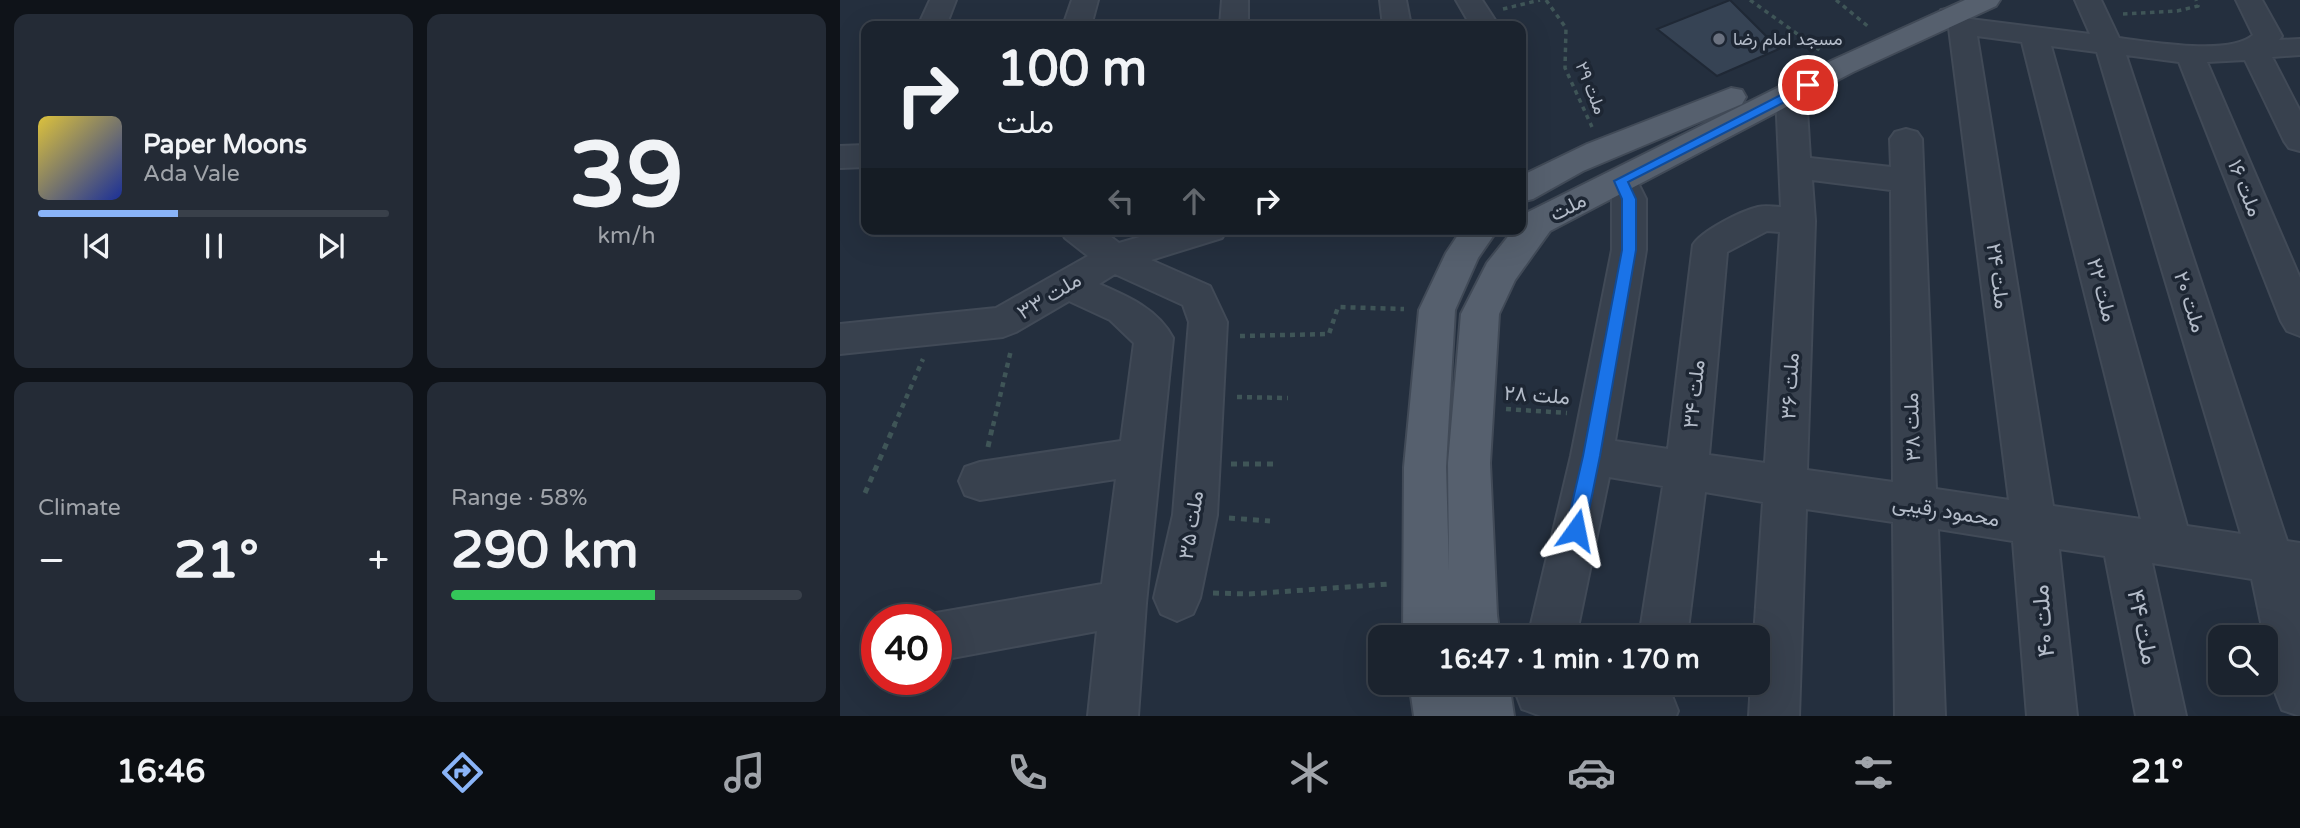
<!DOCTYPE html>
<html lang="en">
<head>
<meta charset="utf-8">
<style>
	:root { --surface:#1b232e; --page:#242b36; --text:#f1f3f6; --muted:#a0a4aa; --line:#39404a; --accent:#8ab4f8 }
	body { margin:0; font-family:"Varela Round",Vazirmatn,sans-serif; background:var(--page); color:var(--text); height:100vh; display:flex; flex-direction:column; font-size:26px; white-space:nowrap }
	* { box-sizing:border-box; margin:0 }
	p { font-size:23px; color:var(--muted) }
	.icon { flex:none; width:38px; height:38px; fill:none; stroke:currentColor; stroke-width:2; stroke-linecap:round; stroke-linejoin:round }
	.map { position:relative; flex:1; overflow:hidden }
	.sheet { display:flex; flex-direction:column; gap:14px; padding:14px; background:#0f1319; width:840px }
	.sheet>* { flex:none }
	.banner { position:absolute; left:21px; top:21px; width:665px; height:214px; border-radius:14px; box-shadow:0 7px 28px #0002,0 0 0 2px var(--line); background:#1b232e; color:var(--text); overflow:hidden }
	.controls { position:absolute; left:1368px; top:625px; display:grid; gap:14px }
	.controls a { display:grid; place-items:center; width:70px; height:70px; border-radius:14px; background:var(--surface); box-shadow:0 7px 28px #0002,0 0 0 2px var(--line); font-size:35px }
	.speed { position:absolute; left:21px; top:604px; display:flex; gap:14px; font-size:35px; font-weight:700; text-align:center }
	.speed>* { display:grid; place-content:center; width:91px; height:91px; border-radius:50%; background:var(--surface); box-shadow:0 7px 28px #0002,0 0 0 2px var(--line); line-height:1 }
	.speed .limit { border:10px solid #d22; background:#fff; color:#111 }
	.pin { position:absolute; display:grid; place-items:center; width:60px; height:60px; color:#fff; margin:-30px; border:4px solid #fff; border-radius:50%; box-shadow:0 2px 7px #0007 }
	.me { position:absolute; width:77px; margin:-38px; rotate:12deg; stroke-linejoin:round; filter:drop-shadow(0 0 5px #0008) }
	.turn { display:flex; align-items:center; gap:24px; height:147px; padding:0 21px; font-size:32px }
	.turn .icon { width:91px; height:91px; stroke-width:2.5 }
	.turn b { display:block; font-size:49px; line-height:60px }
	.lanes { display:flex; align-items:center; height:66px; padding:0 21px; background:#0003; justify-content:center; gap:35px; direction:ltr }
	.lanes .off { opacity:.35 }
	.big { font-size:52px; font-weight:700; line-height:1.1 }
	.sheet .card { flex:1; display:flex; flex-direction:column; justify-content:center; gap:10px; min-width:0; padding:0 24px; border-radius:14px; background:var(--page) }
	.sheet .dial { align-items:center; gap:0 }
	.dial b { font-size:91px; line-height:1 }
	.song { display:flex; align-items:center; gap:21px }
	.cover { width:84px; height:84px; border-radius:10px; background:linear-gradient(135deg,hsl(50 70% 55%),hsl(230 70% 35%)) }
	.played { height:7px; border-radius:4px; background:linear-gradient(90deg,var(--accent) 40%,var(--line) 40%) }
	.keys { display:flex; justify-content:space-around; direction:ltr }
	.heat { display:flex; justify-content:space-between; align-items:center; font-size:38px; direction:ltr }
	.charge { height:10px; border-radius:5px; background:linear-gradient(90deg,#34c759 58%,var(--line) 0) }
	.sheet .tiles { flex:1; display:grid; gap:14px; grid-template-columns:repeat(2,1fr) }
	.trip { position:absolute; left:528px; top:625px; width:402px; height:70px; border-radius:14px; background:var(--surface); box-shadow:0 7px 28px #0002,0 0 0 2px var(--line); font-weight:700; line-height:70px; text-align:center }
	.tab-bar { display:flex; height:112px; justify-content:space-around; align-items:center; background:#0b0e12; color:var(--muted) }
	.tab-bar .icon { width:49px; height:49px }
	.tab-bar .selected { color:var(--accent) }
	.tab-bar b { font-size:32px; color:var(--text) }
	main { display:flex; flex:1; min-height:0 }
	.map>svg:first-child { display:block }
	.building { fill:#364354; stroke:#1f2835; stroke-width:2 }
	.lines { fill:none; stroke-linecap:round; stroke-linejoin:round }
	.minor-casing { stroke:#414a57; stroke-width:4 }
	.major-casing { stroke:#414a57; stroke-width:4 }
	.path-far2 { stroke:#3f5557; stroke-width:3.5; stroke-dasharray:4.5 4.5; stroke-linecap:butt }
	.path-far1 { stroke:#3f5557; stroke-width:4.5; stroke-dasharray:5 5; stroke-linecap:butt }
	.path { stroke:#3f5557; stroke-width:5; stroke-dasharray:6 6; stroke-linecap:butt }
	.minor { fill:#38414e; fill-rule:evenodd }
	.major { fill:#56606e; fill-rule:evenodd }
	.route { fill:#1a73e8; stroke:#114b97; stroke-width:2 }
	.worship-dot { fill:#6b7280; stroke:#1d2633; stroke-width:2.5 }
	.labels { text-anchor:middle; stroke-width:7; stroke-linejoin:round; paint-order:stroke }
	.far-poi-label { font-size:18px; fill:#b4bcc9; stroke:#1d2633; text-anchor:start }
	.far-street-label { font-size:18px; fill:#b4bcc9; stroke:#1d2633 }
	.street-label { font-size:21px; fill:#b4bcc9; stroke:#1d2633 }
	.near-street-label { font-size:24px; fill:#b4bcc9; stroke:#1d2633 }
</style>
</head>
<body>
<main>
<section class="sheet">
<div class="tiles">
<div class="card">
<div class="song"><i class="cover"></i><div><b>Paper Moons</b><p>Ada Vale</p></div></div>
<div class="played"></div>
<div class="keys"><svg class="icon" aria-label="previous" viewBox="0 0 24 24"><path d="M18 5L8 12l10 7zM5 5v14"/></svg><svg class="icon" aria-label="pause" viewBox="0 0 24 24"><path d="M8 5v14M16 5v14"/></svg><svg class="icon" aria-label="next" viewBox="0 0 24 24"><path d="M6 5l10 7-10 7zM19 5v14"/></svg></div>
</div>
<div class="card dial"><b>39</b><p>km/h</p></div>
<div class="card"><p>Climate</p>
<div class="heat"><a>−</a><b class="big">21°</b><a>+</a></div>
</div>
<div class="card"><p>Range · 58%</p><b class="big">290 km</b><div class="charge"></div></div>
</div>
</section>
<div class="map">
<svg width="1460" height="716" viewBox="0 0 1460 716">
	<rect width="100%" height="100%" fill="#242f3e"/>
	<!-- building -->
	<path class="building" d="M890 0 939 49 877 76 817 29Z"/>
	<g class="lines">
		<defs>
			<path id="minor" d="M90 0H116L106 26H78Z
				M232 0H258L251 26H223Z
				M382 0H408V26H380Z
				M540 0H566L571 26H543Z
				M616 0H642L659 26H631Z
				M1235 0H1261L1279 38C1311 42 1390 56 1413 35L1396 0H1422L1442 36 1439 40 1460 39V55L1432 57 1460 111V151L1449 148 1444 141 1405 60 1367 62 1460 278V336L1447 331 1441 321 1339 62 1286 55 1447 541 1460 543V716L1442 710 1435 692 1426 637H1424L1412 579 1312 563 1346 716H1296L1265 556 1219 549 1237 716H1187L1173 541 1098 529 1105 716H1055L1053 522 966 509 959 716H909L911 682H919V637H914L923 502 865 492 847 637H799L823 486 769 477 736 637H688L731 456 772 250V199L765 181 769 173 781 170 793 173 806 199V250L775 441 828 449 853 245C861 231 901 211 918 207 926 205 933 207 941 207L936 94 941 87 951 85 961 87 966 94 970 158 1051 167 1050 139 1055 132 1066 129 1077 132 1082 139 1096 489 1169 500 1109 28 1097 16 1101 10C1115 7 1120 10 1130 19L1250 34ZM1137 36 1182 42 1301 519 1213 506ZM1211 46 1257 52 1401 534 1347 526ZM972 180 1051 190 1053 482 967 470 975 221ZM927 231 940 232 925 463 869 455 887 252Z
				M26 145V167L0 168V146Z
				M220 229H261L279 243 327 229H387L382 238 311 260 370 286 387 322 377 515 360 598 353 614 337 621 321 614 314 598 333 515 349 322 343 305 275 274 259 284C287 296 318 309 333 338L306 603 298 716H248L257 631 96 661V620H81L96 613 262 584 276 479 140 500 125 495 119 481 125 467 140 462 281 441 294 343 270 320 229 301 176 332 163 337 0 354V324L156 308 248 256 225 238Z
				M677 682C727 682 784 674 831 693L838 711 836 716H701L682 709 675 691Z"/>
			<path id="major" d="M1125 0H1160L1156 6 1013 72 710 231 675 280 659 314 650 463 657 615 660 637H612L611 624V637H563L564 467 579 310 606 253 622 229H658L638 258 615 310 606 467 609 571 608 463 621 314 647 263 674 229H681V220L686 213 993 60Z
				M891 88 902 90 906 97 902 104 743 171 693 199 681 202V176L747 144Z
				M569 682H619L622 702 619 682H669L674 716H574Z"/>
		</defs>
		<!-- minor casing -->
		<use href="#minor" class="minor-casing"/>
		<!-- major casing -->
		<use href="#major" class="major-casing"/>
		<!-- path-far2 -->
		<path class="path-far2" d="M706 0 726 28 725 68 752 127
			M910 0 981 51
			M996 0 1030 28
			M663 9 700 0
			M1283 14 1337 11 1358 6 1356 0"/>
		<!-- path-far1 -->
		<path class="path-far1" d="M400 336 489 334 498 307 564 309
			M397 397 448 398
			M666 409 727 413
			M54 426 83 359
			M153 426 171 350"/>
		<!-- path -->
		<path class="path" d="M148 447 153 424
			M391 464H439
			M25 493 55 424
			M389 518 430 521
			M373 593 409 594 549 584"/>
		<!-- minor -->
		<use href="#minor" class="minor"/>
		<!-- major -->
		<use href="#major" class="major"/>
	</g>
	<!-- route -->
	<path class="route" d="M968 81 974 85 972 88 788 182 796 199V250L760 456 745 530 742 536 736 539 729 536 726 530 743 456 782 250V199L774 181Z"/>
	<!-- markers -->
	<circle class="worship-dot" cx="879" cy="39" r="7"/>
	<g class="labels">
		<!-- far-poi labels -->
		<g class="far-poi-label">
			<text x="893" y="45">مسجد امام رضا</text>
		</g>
		<!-- far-street labels -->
		<g class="far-street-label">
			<text transform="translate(751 88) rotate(68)" y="6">ملت ۲۹</text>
		</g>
		<!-- street labels -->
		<g class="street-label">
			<text transform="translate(1405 188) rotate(68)" y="7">ملت ۱۶</text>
			<text transform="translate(728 207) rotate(-27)" y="7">ملت</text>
			<text transform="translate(1158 276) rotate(82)" y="7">ملت ۲۴</text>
			<text transform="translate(1262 290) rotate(75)" y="7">ملت ۲۲</text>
			<text transform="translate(209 296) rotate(-31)" y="7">ملت ۳۳</text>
			<text transform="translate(1350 302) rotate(72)" y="7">ملت ۲۰</text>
			<text transform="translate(950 386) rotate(-87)" y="7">ملت ۳۶</text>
			<text transform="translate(854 394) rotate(-84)" y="7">ملت ۳۴</text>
			<text transform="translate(697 395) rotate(4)" y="7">ملت ۲۸</text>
			<text transform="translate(1072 427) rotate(-92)" y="7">ملت ۳۸</text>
			<text transform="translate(1106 511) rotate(9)" y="7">محمود رقیبی</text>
			<text transform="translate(351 525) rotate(-81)" y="7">ملت ۳۵</text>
		</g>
		<!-- near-street labels -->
		<g class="near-street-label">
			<text transform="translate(1203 621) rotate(-95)" y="8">ملت ۴۰</text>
			<text transform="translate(1303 627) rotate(78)" y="8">ملت ۴۴</text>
		</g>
	</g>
</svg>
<div class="controls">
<a><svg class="icon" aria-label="search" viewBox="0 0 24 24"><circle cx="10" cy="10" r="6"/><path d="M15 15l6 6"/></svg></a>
</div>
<div class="speed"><div class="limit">40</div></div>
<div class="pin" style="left:968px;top:85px;background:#d93025"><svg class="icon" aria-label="arrive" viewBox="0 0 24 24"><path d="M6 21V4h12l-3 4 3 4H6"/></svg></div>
<svg class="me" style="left:736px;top:530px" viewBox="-20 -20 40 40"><path d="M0-17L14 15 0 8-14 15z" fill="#1a73e8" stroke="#fff" stroke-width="4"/></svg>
<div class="trip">16:47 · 1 min · 170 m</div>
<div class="banner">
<div class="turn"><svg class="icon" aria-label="right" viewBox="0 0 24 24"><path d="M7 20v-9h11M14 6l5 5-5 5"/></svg><div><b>100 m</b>ملت</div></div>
<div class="lanes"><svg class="icon off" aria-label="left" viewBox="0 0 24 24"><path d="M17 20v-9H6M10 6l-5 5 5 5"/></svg><svg class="icon off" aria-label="ahead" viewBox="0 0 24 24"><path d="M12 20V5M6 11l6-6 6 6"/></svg><svg class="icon" aria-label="right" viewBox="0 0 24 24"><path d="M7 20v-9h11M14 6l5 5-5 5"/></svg></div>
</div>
</div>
</main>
<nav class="tab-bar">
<b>16:46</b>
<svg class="icon selected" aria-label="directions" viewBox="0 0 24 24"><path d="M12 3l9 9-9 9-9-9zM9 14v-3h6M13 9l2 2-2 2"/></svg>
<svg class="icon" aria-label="music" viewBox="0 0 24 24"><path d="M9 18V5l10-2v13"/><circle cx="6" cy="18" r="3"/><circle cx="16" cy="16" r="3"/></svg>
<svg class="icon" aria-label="phone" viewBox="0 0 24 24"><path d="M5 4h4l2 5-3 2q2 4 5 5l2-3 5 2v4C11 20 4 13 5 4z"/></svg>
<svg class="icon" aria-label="climate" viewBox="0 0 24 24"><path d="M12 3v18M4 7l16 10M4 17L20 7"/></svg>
<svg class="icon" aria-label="car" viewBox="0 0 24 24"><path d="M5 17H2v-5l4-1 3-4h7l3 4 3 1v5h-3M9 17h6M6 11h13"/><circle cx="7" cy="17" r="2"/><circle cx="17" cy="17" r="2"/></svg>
<svg class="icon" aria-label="filters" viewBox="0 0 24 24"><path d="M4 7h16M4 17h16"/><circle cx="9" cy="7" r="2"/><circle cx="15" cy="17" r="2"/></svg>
<b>21°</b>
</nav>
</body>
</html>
